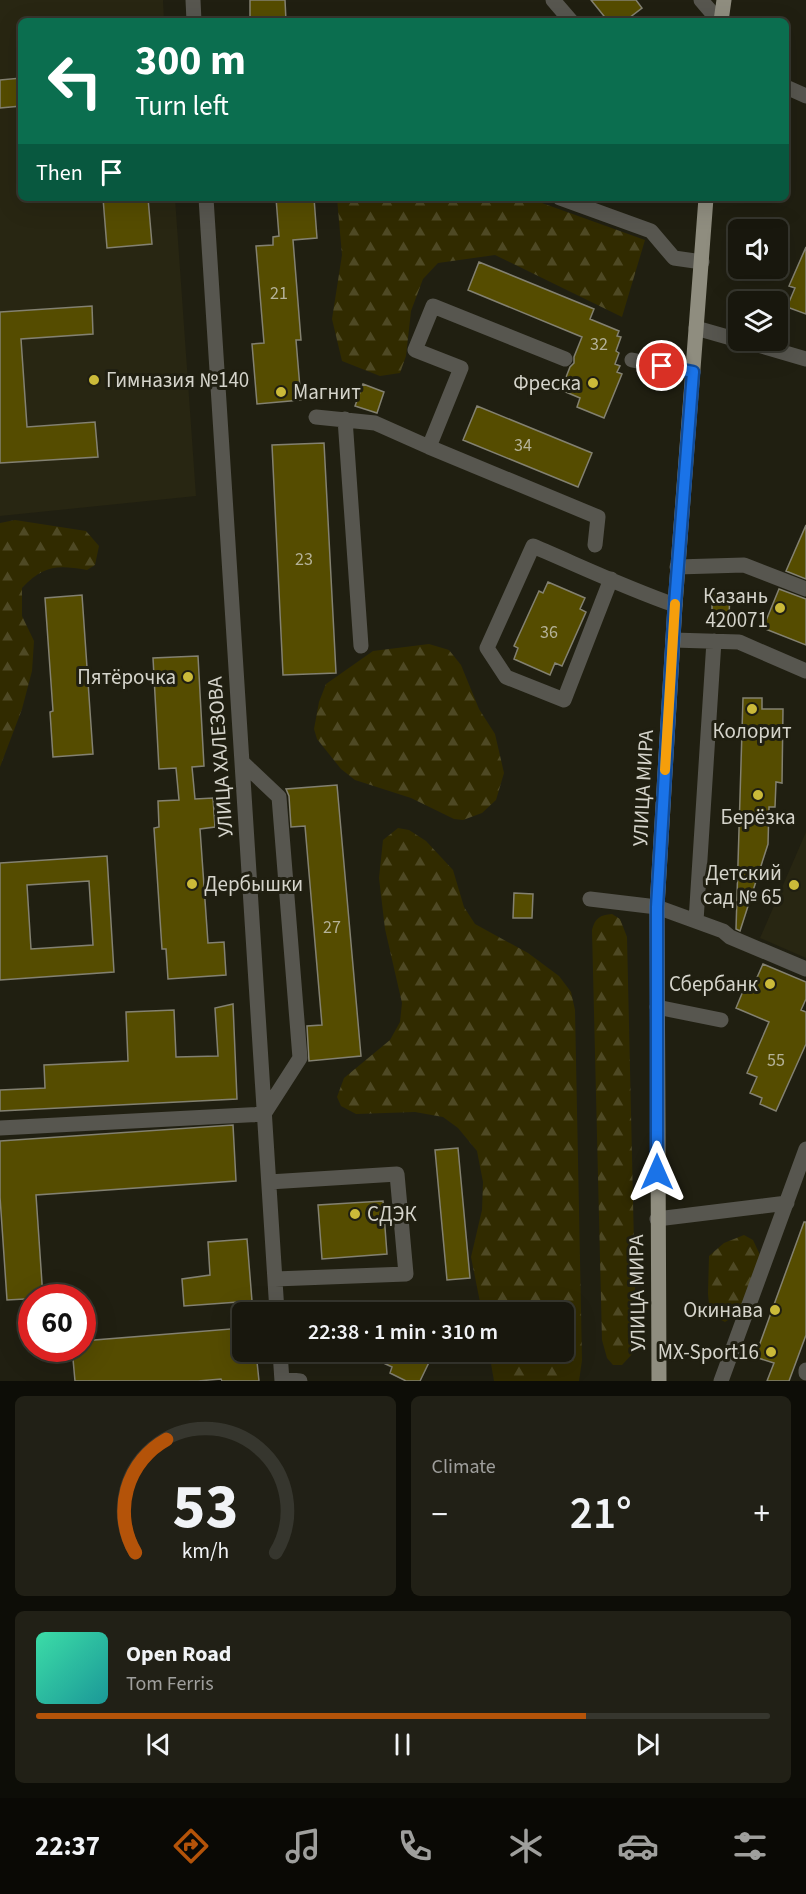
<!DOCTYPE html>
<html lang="en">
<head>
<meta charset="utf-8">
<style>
	:root { --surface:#18170d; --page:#212016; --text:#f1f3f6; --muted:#9f9f9d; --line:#36362e; --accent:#b45309 }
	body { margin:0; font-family:"Source Sans 3",sans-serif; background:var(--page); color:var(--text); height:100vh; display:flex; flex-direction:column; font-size:22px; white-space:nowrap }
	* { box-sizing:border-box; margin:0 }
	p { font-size:20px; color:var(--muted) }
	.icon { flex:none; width:33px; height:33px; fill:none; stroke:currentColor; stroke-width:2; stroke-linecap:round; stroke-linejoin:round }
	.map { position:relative; height:1381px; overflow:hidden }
	.details { display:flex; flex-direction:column; gap:15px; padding:15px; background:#0d0d07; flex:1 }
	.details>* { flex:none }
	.hud { position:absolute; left:18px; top:18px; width:771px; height:183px; border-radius:9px; box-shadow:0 6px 24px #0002,0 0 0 2px var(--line); background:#0b6e4f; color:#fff; overflow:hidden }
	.controls { position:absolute; left:728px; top:219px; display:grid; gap:12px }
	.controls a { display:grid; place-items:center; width:60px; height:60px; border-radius:9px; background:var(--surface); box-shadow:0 6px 24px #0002,0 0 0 2px var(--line); font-size:30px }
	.speed { position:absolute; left:18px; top:1284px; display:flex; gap:12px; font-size:30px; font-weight:700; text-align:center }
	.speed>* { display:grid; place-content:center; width:78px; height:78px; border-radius:50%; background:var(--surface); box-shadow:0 6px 24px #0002,0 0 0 2px var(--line); line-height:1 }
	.speed .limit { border:9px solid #d22; background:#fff; color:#111 }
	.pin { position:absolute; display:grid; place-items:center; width:51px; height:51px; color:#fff; margin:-26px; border:3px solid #fff; border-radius:50%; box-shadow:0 2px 6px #0007 }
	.me { position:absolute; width:66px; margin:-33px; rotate:0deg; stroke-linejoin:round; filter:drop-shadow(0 0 4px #0008) }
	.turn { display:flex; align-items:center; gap:21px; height:126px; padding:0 18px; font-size:27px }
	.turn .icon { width:78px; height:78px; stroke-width:2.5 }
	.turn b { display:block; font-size:42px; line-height:51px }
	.then { display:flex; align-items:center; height:57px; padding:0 18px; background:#0003; gap:12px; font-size:22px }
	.big { font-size:45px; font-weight:600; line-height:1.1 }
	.details .card { flex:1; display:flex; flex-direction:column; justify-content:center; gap:9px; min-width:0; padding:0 21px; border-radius:9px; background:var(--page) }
	.details .dial { align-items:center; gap:0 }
	.dial svg { height:156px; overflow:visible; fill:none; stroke:var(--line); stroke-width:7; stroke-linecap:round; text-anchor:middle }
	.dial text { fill:var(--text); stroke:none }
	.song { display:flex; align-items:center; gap:18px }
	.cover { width:72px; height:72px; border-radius:9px; background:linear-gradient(135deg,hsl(160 70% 55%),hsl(180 70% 35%)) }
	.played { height:6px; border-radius:3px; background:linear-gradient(90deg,var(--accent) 75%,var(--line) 75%) }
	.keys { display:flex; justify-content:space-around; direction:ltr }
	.heat { display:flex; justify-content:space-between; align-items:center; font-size:33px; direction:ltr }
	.details .tiles { flex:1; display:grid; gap:15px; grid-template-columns:1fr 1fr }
	.card:last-child { grid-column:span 2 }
	.trip { position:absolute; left:232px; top:1302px; width:342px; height:60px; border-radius:9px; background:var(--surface); box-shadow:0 6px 24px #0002,0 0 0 2px var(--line); font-weight:600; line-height:60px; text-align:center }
	.tab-bar { display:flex; height:96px; justify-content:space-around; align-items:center; background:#0a0905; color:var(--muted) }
	.tab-bar .icon { width:42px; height:42px }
	.tab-bar .on { color:var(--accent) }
	.tab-bar b { font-size:27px; color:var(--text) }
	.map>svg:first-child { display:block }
	.built { fill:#282612 }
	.forest { fill:url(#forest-firs) }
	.building { fill:#554c00; stroke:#838171; stroke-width:1.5; fill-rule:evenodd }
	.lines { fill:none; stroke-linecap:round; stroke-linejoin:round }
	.minor { stroke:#57564f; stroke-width:15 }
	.major { stroke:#8f8d7f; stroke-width:15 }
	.route-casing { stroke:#114b97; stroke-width:15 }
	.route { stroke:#1a73e8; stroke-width:10 }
	.slow { stroke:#f59e0b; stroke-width:10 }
	.poi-dot { fill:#cbba39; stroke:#201f11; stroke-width:2 }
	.labels { text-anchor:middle; stroke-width:6; stroke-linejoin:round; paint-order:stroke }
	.number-label { font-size:18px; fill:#b5b298 }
	.poi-label { font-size:21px; fill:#d5d4cb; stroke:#201f11; text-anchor:end }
	.street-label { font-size:21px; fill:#d5d4cb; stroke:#201f11 }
</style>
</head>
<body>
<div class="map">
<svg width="806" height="1381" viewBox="0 0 806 1381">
	<defs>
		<pattern id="forest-firs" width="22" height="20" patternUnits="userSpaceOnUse" patternTransform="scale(1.5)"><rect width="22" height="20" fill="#312b00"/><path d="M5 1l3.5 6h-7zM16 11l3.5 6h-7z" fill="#4e4924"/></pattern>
	</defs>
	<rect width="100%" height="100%" fill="#201f11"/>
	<!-- built -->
	<path class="built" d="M0 0H163L164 21H21V198H175L196 496 0 516Z
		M806 832V958L760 938Z"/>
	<!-- forest -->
	<path class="forest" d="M337 198H528L645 240 622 317 495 255 438 263 423 279 411 311 406 356 400 373 380 376 342 361 332 319 342 255Z
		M15 520 86 531 99 546 95 565 87 570C57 565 44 565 22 588V616L34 641 32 671 22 709 0 767V523Z
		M429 644 449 650 461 665 479 709 495 734 504 773 496 800 482 813 463 820 454 819 411 798 355 780 341 769 317 739 314 729 319 702 326 684 373 651Z
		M398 828 409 830 426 841 453 870 464 907 475 924 528 953 559 976 571 992 575 1010 582 1360 579 1381H494L489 1352H564V1312H482L471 1257 482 1210 483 1182 477 1151 458 1128 443 1117 415 1112 356 1114 341 1106 337 1097 344 1078 390 1040 400 1022 402 1003 385 929 379 878 383 840Z
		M612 914 620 919 627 937 636 1333 634 1352 622 1365H613L607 1358 602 1340 592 930C595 918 600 915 612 914Z
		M744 1235 753 1240 761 1257 740 1312 725 1322 710 1314 708 1294 709 1256 724 1243Z"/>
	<!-- building -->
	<path class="building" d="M250 0H285L286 21H250Z
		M591 0H636L642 8 625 21H608Z
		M21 78V106L0 108V80Z
		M103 198H148L152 244 107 248Z
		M276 198H314L317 238 293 240 301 340H296L301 400 257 404 252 344 264 343 256 246 273 245V237L279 236Z
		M806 247V314L787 307 795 288 789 286Z
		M479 262 594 309 590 319 619 331 617 336 621 337 616 351 619 353 615 364 620 366 617 372 622 374 604 418 577 407 580 398 561 390 570 367 574 363V357L582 337 468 290Z
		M92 306 93 334 21 339 27 427 95 422 98 457 0 463V312Z
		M363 384 384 392 377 413 355 406Z
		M477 406 592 453 578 487 463 440Z
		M324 443 336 673 283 675 272 445Z
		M806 525V579L786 571Z
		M548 582 585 598 580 609 586 612 562 666 555 663 550 675 514 659 518 648 514 646 539 591 543 593Z
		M779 589 806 599V645L763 628Z
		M712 592H730L729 617H712Z
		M82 595 93 754 53 757 50 712 53 711 45 598Z
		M198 656 204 766 192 767 195 799 213 798 215 827 200 829 208 943 224 942 226 975 168 979 166 949H162L154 828 159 827 158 801 179 800 176 768 159 769 153 658Z
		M743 698H762V709H783L782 783 776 782 775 807H769L768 844 740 931 736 929Z
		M337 785 361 1056 309 1061 307 1026 322 1025 305 826 291 827 289 796 286 789Z
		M107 856 114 972 0 980V863ZM89 881 93 945 31 949 27 885Z
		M514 893 533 894 532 918H513Z
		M763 964 806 982V999L801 1010 806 1012V1044L776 1111 760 1104 762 1098 750 1093 757 1077 747 1073 769 1022 736 1008 748 979 755 982Z
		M233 1004 237 1099 0 1111V1090L45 1088 44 1065 128 1061 126 1012 174 1010 176 1057 218 1056 215 1008Z
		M233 1125 236 1181 36 1195 43 1298 7 1300 0 1197V1141Z
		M458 1148 470 1278 447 1280 435 1150Z
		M383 1201 387 1254 322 1259 318 1205Z
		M804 1222H806V1335L789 1381H767L774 1363 755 1357Z
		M247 1239 252 1301 184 1306 182 1279 210 1275 208 1242Z
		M243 1328V1352H256L259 1381H222L221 1379 198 1381H75L72 1348H82V1341Z
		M360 1352H434L420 1381H406L390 1373 392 1367Z"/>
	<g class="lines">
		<!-- minor -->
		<path class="minor" d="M193 0 194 21
			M553 0 571 21
			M701 0 719 21
			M786 87 806 96
			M206 198 277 1312
			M560 198 651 231 674 258 702 262
			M696 328 738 340
			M741 340 806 359
			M632 360 693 372
			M316 417 375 423 429 447 598 517 595 545
			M345 419 361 646
			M429 447 461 368 415 350 433 306 565 359
			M677 567 744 565 806 589
			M611 579 564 700 506 677 487 648 533 546C580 566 626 588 675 605
			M673 640 739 642 806 671
			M590 899 657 907 723 931 730 937 806 969
			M696 921 714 641
			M657 1007 721 1020
			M0 1128 264 1114 300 1058 279 797 242 762
			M269 1182 397 1174 406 1274 275 1279
			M657 1219 787 1203
			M280 1352 282 1381
			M806 1370V1373
			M282 1379 300 1381
			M721 1381 806 1149"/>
		<!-- major -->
		<path class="major" d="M721 21 724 0
			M659 1381 657 907 675 605 706 198"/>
	</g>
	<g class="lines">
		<defs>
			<path id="route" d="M657 1172V907L675 604 693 372 662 366"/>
		</defs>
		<!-- route casing -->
		<use href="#route" class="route-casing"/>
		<!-- route -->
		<use href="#route" class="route"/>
		<!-- slow -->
		<path class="slow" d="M665 770 675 604"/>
	</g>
	<!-- markers -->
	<g class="poi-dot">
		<circle cx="94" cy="380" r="6"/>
		<circle cx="593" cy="383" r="6"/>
		<circle cx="281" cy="392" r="6"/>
		<circle cx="780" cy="608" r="6"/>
		<circle cx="188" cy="677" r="6"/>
		<circle cx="752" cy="709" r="6"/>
		<circle cx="758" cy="795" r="6"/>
		<circle cx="192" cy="884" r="6"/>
		<circle cx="794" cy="885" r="6"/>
		<circle cx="770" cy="984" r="6"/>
		<circle cx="355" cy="1214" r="6"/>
		<circle cx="775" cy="1310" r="6"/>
		<circle cx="771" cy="1352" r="6"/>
	</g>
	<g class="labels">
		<!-- number labels -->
		<g class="number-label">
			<text x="279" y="299">21</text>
			<text x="599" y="350">32</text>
			<text x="523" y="451">34</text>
			<text x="304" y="565">23</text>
			<text x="549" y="638">36</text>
			<text x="332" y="933">27</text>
			<text x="776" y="1066">55</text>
		</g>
		<!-- poi labels -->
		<g class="poi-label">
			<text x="106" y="387" text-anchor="start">Гимназия №140</text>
			<text x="581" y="390">Фреска</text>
			<text x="293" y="399" text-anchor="start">Магнит</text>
			<text x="768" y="603">Казань<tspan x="768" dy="24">420071</tspan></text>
			<text x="176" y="684">Пятёрочка</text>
			<text x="752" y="738" text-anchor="middle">Колорит</text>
			<text x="758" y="824" text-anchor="middle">Берёзка</text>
			<text x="782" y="880">Детский<tspan x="782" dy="24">сад № 65</tspan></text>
			<text x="204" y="891" text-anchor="start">Дербышки</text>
			<text x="758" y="991">Сбербанк</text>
			<text x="367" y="1221" text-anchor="start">СДЭК</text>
			<text x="763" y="1317">Окинава</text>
			<text x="759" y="1359">MX-Sport16</text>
		</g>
		<!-- street labels -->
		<g class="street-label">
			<text transform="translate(220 757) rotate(-94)" y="7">УЛИЦА ХАЛЕЗОВА</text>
			<text transform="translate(643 788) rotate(-87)" y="7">УЛИЦА МИРА</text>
			<text transform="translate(637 1293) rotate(-91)" y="7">УЛИЦА МИРА</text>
		</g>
	</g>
</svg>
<div class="controls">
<a><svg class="icon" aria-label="sound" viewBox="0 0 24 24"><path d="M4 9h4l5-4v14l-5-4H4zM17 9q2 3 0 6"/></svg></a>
<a><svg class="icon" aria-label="layers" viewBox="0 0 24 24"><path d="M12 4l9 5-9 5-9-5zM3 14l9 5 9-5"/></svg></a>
</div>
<div class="speed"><div class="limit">60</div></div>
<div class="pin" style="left:662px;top:366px;background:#d93025"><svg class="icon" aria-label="arrive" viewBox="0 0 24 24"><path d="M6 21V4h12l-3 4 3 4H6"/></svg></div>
<svg class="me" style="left:657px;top:1172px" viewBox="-20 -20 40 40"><path d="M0-17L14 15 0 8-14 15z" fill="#1a73e8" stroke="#fff" stroke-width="4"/></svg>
<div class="trip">22:38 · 1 min · 310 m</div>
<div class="hud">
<div class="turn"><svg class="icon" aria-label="left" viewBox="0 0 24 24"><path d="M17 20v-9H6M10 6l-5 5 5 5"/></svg><div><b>300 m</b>Turn left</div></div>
<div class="then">Then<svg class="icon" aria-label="arrive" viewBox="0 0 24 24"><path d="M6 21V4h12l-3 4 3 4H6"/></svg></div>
</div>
</div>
<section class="details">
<div class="tiles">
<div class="card dial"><svg viewBox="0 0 100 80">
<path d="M14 69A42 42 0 1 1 86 69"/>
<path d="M14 69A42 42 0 0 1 30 11" stroke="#b45309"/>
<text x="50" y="56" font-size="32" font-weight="700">53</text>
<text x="50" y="72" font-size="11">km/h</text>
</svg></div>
<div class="card"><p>Climate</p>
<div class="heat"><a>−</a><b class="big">21°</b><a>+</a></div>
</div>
<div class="card">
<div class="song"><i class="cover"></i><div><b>Open Road</b><p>Tom Ferris</p></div></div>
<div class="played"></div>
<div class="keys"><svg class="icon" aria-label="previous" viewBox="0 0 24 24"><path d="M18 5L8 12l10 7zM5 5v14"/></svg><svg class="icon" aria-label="pause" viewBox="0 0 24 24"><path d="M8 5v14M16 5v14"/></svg><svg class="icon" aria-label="next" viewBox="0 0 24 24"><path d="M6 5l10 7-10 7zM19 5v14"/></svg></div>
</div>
</div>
</section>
<nav class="tab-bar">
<b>22:37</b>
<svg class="icon on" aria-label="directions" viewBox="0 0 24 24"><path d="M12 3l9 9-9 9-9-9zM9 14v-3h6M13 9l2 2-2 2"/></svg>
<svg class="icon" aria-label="music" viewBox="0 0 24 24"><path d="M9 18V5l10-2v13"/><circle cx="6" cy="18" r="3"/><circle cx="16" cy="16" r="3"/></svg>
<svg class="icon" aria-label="phone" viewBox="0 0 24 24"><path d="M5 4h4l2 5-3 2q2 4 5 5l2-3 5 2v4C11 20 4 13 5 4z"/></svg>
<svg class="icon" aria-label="climate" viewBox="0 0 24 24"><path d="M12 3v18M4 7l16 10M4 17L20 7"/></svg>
<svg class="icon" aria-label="car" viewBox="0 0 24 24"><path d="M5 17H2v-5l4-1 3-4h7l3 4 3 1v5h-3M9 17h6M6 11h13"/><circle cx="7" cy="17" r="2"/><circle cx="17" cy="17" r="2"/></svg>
<svg class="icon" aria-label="filters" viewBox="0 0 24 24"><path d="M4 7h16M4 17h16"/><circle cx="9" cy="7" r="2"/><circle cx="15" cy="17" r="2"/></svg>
</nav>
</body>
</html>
